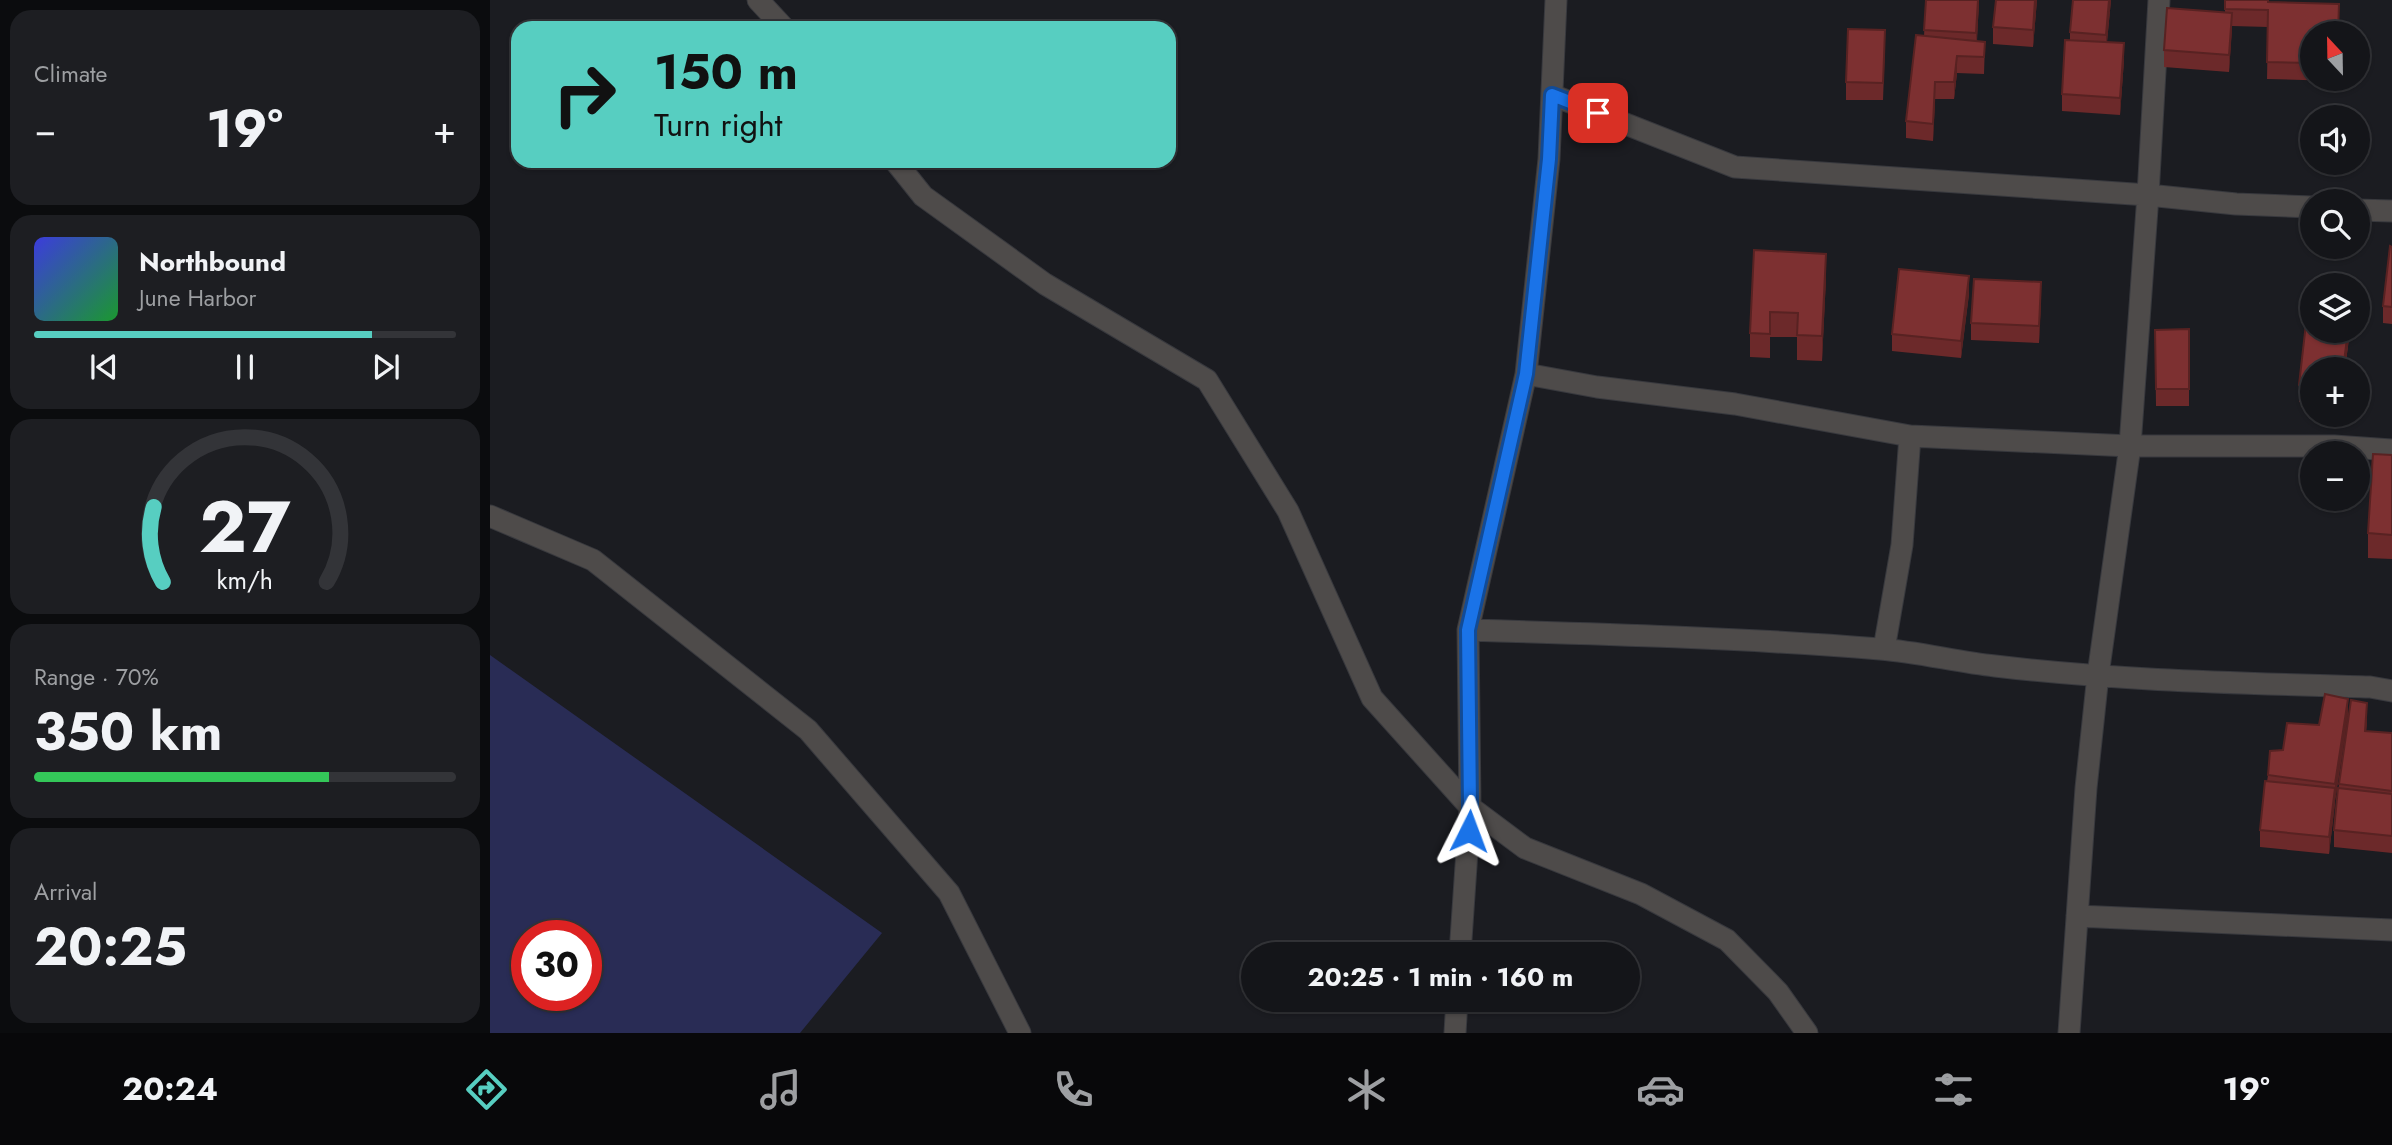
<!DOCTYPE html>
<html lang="en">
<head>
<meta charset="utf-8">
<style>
	:root { --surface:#141519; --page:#1d1e22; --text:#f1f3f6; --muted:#9d9fa2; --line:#333438; --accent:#57cec1 }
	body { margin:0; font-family:Jost,sans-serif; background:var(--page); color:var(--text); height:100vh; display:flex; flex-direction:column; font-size:26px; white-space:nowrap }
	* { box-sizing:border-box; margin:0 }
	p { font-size:23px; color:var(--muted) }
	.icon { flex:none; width:38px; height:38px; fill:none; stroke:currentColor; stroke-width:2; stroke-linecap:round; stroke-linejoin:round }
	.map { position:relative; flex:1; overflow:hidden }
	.sheet { display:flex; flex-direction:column; gap:10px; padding:10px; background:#0b0c0e; width:490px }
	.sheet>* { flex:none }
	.banner { position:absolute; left:21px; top:21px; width:665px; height:147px; border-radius:21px; box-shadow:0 2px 5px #0004,0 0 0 2px var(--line); background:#57cec1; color:#111; overflow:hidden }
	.needle { width:46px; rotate:338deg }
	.buttons { position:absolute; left:1810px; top:21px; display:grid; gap:14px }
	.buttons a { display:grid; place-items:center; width:70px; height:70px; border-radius:50%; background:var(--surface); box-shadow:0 2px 5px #0004,0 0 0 2px var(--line); font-size:35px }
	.speed { position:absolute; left:21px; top:920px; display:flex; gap:14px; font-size:35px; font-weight:700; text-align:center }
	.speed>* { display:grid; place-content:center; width:91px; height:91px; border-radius:50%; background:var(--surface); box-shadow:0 2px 5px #0004,0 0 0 2px var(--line); line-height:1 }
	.speed .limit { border:10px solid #d22; background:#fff; color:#111 }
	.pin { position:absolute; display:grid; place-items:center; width:60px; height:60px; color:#fff; margin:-30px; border-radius:14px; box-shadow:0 4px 10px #0006 }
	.me { position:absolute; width:77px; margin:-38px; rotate:3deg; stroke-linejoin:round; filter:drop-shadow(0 0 5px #0008) }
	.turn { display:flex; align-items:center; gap:24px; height:147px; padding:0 28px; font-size:32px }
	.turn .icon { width:91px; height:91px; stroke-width:2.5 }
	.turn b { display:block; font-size:49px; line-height:60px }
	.big { font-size:52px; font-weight:700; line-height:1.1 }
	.sheet .tile { flex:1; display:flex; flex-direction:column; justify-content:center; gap:10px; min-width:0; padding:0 24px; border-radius:21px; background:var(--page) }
	.sheet .dial { align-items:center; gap:0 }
	.dial svg { height:182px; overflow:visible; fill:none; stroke:var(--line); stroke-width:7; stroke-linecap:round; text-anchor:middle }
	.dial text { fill:var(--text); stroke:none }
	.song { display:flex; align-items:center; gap:21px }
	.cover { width:84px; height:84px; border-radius:10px; background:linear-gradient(135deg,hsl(240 70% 55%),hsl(130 70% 35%)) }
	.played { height:7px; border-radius:4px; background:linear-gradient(90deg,var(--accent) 80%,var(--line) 80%) }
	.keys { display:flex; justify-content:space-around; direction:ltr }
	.heat { display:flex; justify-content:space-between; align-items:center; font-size:38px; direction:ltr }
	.charge { height:10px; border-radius:5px; background:linear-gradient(90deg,#34c759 70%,var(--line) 0) }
	.trip { position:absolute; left:751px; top:942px; width:399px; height:70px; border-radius:35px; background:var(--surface); box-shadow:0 2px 5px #0004,0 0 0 2px var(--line); font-weight:700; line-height:70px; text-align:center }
	.tab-bar { display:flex; height:112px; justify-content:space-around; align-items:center; background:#08080a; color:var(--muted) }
	.tab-bar .icon { width:49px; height:49px }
	.tab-bar .active { color:var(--accent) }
	.tab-bar b { font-size:32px; color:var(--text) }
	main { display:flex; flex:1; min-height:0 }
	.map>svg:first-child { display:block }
	.green { fill:#292c55; fill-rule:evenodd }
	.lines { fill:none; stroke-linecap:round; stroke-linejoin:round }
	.minor-casing { stroke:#38393e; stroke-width:23 }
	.minor { stroke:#4e4b4a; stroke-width:21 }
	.wall { fill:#6c292a }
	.shaded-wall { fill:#582222 }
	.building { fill:#7d3031; stroke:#582222; stroke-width:2 }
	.route-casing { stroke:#114b97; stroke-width:18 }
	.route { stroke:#1a73e8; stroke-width:12 }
</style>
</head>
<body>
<main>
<section class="sheet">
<div class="tile"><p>Climate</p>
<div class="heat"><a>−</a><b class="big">19°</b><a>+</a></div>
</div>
<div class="tile">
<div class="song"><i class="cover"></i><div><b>Northbound</b><p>June Harbor</p></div></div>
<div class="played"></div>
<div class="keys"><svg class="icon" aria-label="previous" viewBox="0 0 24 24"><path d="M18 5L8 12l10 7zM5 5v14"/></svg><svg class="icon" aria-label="pause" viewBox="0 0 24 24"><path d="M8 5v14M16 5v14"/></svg><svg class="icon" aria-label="next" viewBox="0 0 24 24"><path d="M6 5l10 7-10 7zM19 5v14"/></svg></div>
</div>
<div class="tile dial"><svg viewBox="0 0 100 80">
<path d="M14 69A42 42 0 1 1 86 69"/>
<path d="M14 69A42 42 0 0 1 10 36" stroke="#57cec1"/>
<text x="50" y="56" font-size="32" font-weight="700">27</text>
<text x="50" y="72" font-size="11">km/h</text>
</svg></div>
<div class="tile"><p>Range · 70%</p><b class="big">350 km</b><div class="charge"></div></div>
<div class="tile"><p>Arrival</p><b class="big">20:25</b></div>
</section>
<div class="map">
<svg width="1902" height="1033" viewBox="0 0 1902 1033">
	<rect width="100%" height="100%" fill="#1b1c21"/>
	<!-- green -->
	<path class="green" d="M0 655 392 933 310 1033H0ZM96 936V996H37V936Z"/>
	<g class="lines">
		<defs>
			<path id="minor" d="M268 0 294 28
				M1062 95 1245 167 1658 195 1746 204 1822 207
				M405 161 433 196 555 284 717 380 798 511 882 698 980 807 1035 848 1151 894 1237 940 1288 992 1317 1033
				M1867 210 1902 211
				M1036 374 1107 387 1245 404 1420 436 1640 446H1844L1902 450
				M0 516 103 560 318 730 459 893 530 1033
				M978 630C1116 634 1253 638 1390 649 1429 652 1467 662 1505 666 1630 681 1755 683 1880 687L1902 691
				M1394 649 1412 545 1420 436
				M1587 916 1902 930
				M970 954 980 807 978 630 1036 374 1059 159 1066 0
				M965 1033 967 999
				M1579 1033 1596 788 1608 675 1640 446 1658 195 1669 0"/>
		</defs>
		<!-- minor casing -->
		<use href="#minor" class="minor-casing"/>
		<!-- minor -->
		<use href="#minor" class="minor"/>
	</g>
	<!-- wall -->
	<path class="wall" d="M1436 0H1489L1487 41 1495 42 1494 74 1467 73 1464 99H1445L1443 141 1416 138V121L1434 36Z
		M1506 0H1547L1543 47 1503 44V27Z
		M1621 0 1617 42 1634 60 1630 115 1572 111V94L1580 40V32Z
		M1735 0 1778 2 1822 33V79H1847V81L1777 79 1778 27 1742 26 1739 72 1674 67V50L1735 12Z
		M1395 47 1393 100H1356V82Z
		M1902 247V324L1893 323V306Z
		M1264 250 1336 278 1332 361 1307 360V337H1280V358L1260 357V333Z
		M1479 294 1471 358 1402 351V334Z
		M1551 299 1549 343 1481 340V323Z
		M1818 306 1822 307V331H1860L1855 369H1822V404L1809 402V385Z
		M1699 329V406H1666L1665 330Z
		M1902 455V559L1878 558V533Z
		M1858 716 1845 801 1839 854 1770 847V830L1778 775 1793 750Z
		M1877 720 1876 732 1902 733V853L1844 847V830L1849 784Z"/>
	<!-- shaded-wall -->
	<path class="shaded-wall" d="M1488 0 1489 6 1486 50V33Z
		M1545 0H1547L1543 47V30Z
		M1619 0H1621L1616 52V35Z
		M1742 13V30L1739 72V55Z
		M1634 43V60L1630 115V98Z
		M1467 56V73L1464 99V82Z
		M1445 82V99L1443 141V124Z
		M1336 254V278L1332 361V336Z
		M1479 276V294L1471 358V341Z
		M1551 282V299L1549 343V326Z
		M1858 331H1860L1855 369H1853Z
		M1858 699V716L1845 801V784Z
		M1877 703V720L1875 748V731Z
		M1845 788V805L1839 854V837Z"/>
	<!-- building -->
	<path class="building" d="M1436 0H1488L1486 33 1434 30Z
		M1506 0H1545L1543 30 1503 27Z
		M1583 0H1619L1616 35 1580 32Z
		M1735 0H1778V2L1849 4 1848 33H1822V63L1777 62 1778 10 1735 9Z
		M1677 8 1742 13 1739 55 1674 50Z
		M1358 29 1395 30 1393 83 1356 82Z
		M1426 35 1495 42 1494 57 1467 56 1464 82H1445L1443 124 1416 121Z
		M1575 40 1634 43 1630 98 1572 94Z
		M1900 246 1902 247V307L1893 306Z
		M1264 250 1336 254 1332 336 1307 335 1308 313 1280 312V334L1260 333Z
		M1409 269 1479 276 1471 341 1402 334Z
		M1484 279 1551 282 1549 326 1481 323Z
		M1818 306 1822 307V331H1858L1853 369H1822V387L1809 385Z
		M1699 329V389H1666L1665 330Z
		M1883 454 1902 455V535L1878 533Z
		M1835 694 1858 699 1845 784 1778 775 1780 751 1793 750 1797 723 1829 725Z
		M1861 700 1877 703 1875 731 1902 733V791L1849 784Z
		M1775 781 1845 788 1839 837 1770 830Z
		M1848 788 1902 794V836L1844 830Z"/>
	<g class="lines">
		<defs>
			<path id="route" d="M979 831 980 807 978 630 1036 374 1059 159 1062 95 1108 113"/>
		</defs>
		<!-- route casing -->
		<use href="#route" class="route-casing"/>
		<!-- route -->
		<use href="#route" class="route"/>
	</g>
</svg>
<div class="buttons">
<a><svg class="needle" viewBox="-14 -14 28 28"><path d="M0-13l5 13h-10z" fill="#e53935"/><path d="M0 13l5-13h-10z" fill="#9d9fa2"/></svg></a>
<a><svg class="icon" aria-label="sound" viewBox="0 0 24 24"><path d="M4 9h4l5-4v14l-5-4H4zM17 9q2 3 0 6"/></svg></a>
<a><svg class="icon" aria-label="search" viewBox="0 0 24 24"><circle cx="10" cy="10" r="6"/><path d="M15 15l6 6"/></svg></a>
<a><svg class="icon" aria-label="layers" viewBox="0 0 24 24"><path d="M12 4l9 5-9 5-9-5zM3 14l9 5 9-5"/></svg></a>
<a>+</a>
<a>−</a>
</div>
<div class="speed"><div class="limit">30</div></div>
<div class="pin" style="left:1108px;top:113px;background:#d93025"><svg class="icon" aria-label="arrive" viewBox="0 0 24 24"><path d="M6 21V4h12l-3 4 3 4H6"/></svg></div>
<svg class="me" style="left:979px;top:831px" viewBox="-20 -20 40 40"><path d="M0-17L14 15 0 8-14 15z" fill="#1a73e8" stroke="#fff" stroke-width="4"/></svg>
<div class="trip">20:25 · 1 min · 160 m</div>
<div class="banner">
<div class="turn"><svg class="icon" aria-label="right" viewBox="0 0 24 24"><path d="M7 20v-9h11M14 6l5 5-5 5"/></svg><div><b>150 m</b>Turn right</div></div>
</div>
</div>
</main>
<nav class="tab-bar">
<b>20:24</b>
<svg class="icon active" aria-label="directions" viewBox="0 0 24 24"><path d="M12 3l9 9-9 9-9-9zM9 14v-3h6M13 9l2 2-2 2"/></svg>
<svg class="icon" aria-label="music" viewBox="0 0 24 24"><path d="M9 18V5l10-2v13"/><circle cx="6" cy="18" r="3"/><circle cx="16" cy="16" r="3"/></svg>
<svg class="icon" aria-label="phone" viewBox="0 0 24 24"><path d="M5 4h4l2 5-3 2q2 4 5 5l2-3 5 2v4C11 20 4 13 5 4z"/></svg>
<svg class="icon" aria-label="climate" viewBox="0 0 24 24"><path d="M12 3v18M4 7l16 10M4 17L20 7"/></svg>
<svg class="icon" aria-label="car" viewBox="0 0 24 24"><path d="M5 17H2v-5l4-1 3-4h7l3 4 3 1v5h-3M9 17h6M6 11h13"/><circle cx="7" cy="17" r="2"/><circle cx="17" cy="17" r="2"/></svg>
<svg class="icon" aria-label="filters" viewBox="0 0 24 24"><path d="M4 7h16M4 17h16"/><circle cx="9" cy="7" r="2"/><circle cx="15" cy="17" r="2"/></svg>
<b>19°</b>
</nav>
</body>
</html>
